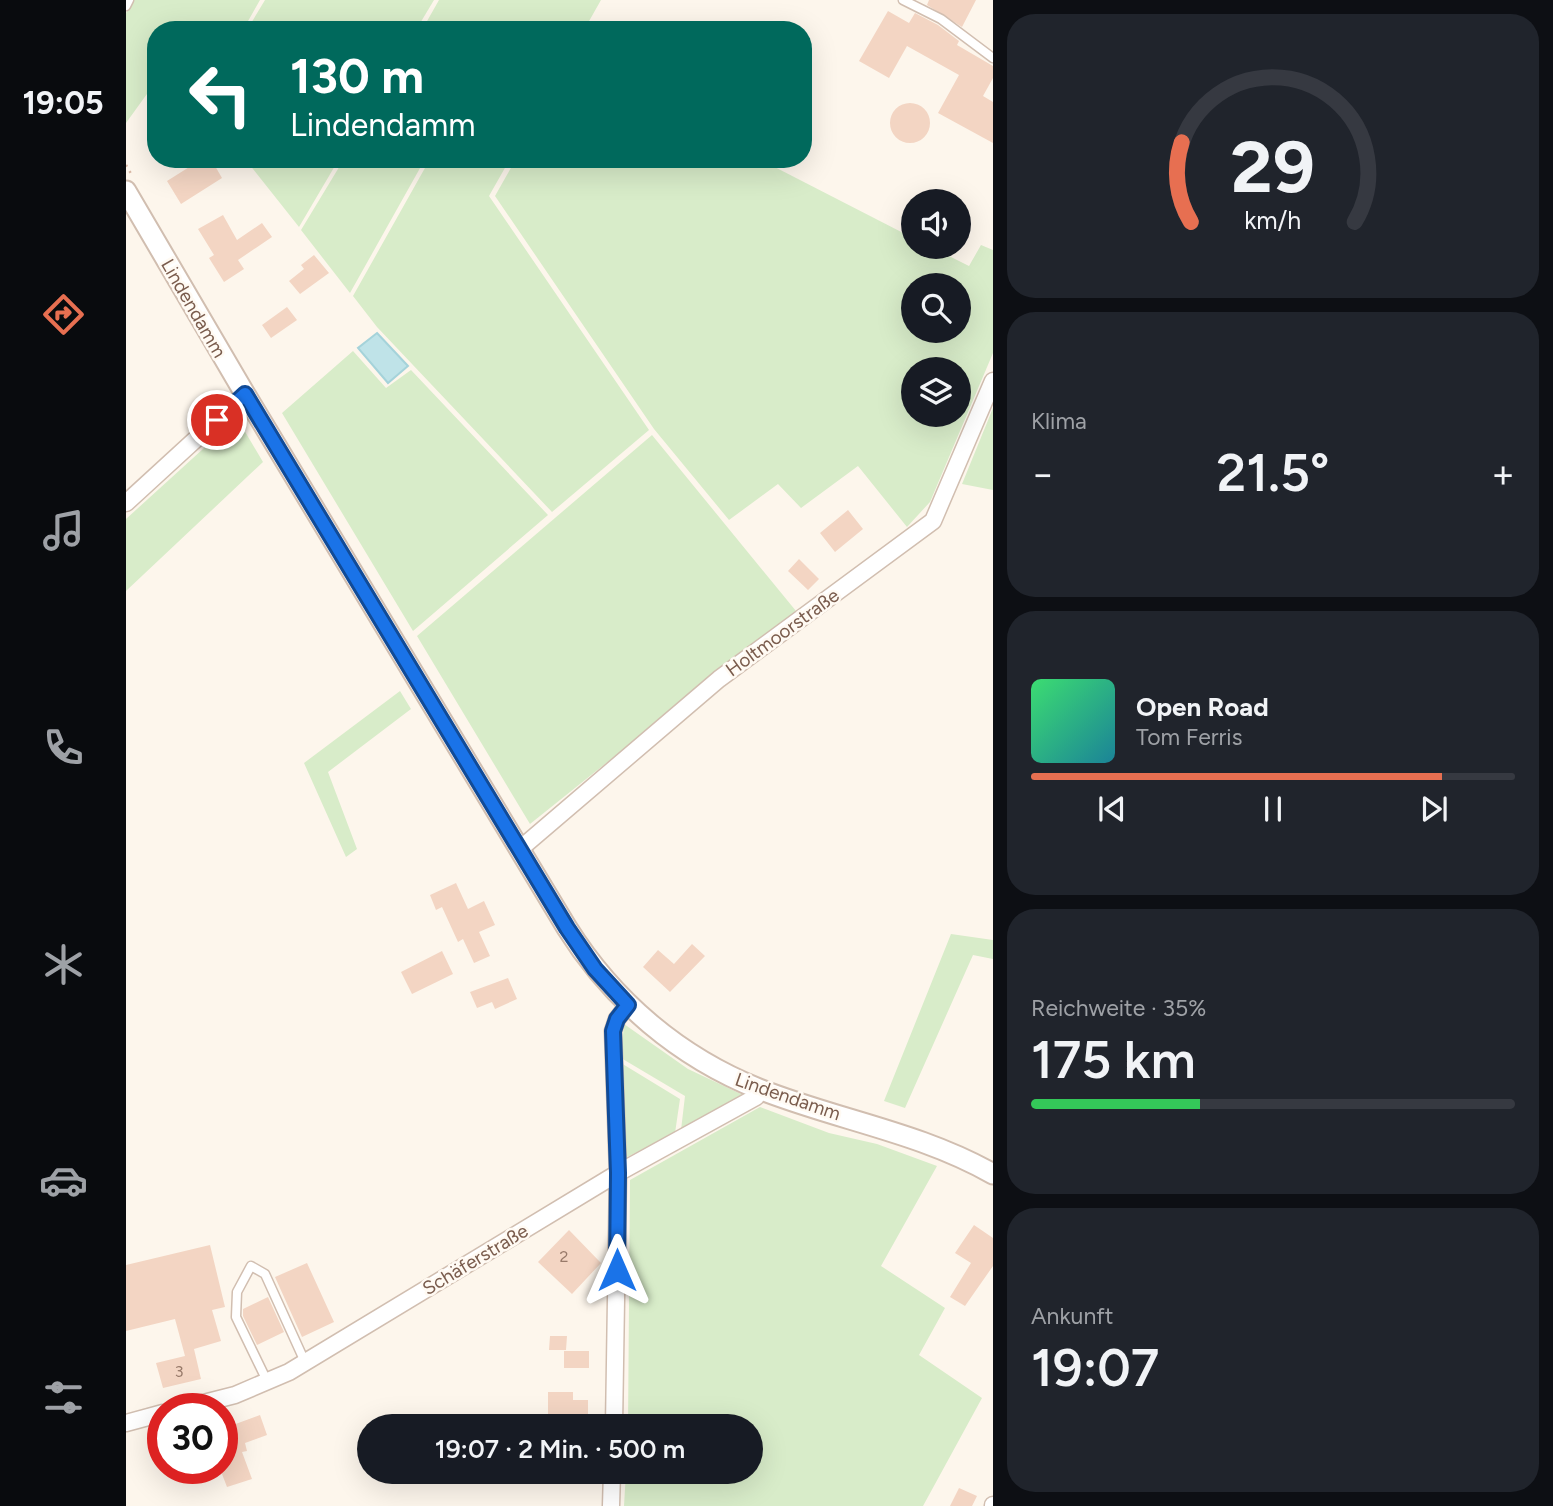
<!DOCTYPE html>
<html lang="de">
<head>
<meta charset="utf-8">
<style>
	:root { --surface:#171b24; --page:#20242c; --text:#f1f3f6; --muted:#9ea1a6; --line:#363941; --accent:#e76f51 }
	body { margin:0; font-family:Figtree,sans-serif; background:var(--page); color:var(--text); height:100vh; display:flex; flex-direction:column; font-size:26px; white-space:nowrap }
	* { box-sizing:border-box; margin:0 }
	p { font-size:23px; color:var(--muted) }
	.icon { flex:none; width:38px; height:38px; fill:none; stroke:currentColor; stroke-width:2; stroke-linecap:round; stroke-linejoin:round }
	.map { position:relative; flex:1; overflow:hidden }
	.panel { display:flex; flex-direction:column; gap:14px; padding:14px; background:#0d0f14; width:560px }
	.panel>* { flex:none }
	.banner { position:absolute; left:21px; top:21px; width:665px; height:147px; border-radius:28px; box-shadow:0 7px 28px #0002; background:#00695c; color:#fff; overflow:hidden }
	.tools { position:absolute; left:775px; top:189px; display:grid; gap:14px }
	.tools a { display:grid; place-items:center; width:70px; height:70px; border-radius:50%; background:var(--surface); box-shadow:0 7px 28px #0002; font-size:35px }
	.speed { position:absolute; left:21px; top:1393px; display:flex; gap:14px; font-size:35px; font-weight:700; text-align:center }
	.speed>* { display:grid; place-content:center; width:91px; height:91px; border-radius:50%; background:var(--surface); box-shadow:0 7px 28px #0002; line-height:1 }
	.speed .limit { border:10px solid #d22; background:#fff; color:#111 }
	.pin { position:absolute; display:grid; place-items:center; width:60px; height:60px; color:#fff; margin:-30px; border:4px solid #fff; border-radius:50%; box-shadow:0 2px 7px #0007 }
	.me { position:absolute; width:77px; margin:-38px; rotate:0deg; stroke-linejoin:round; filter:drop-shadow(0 0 5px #0008) }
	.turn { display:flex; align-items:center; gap:24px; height:147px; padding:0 28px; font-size:32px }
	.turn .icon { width:91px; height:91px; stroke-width:2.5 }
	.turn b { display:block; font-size:49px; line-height:60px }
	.big { font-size:52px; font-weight:600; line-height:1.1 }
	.panel .tile { flex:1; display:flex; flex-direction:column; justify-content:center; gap:10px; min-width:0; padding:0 24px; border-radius:28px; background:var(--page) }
	.panel .dial { align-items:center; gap:0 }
	.dial svg { height:182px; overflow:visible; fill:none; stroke:var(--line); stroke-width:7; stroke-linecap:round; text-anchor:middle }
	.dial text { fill:var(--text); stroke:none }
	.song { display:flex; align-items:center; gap:21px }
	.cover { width:84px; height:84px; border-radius:10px; background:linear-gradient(135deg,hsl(140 70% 55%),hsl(190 70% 35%)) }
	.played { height:7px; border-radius:4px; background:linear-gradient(90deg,var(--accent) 85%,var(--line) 85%) }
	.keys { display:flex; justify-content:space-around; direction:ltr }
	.heat { display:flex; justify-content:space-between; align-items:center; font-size:38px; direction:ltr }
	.charge { height:10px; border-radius:5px; background:linear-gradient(90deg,#34c759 35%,var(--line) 0) }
	.trip { position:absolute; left:231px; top:1414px; width:406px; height:70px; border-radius:35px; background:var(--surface); box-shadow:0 7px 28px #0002; font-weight:600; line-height:70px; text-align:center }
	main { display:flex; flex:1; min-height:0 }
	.tab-bar { display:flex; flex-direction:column; width:126px; justify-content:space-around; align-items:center; background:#090b0e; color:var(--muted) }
	.tab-bar .icon { width:49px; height:49px }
	.tab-bar .active { color:var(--accent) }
	.tab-bar b { font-size:32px; color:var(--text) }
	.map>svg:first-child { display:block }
	.green { fill:#d8ecc9; fill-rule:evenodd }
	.water { fill:#bfe3e8; stroke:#a5d3da; stroke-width:2 }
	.building { fill:#f3d5c3 }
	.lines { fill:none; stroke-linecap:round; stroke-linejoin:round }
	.service-casing { stroke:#d1beb0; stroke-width:11 }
	.minor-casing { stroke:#d1beb0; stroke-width:19 }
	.tertiary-casing { stroke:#d1beb0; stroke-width:23 }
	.path { stroke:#d9b8a5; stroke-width:2.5; stroke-dasharray:2 5; stroke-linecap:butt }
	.service { stroke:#fff; stroke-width:8 }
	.minor { stroke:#fff; stroke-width:16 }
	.tertiary { stroke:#fff; stroke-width:19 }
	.route-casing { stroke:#114b97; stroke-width:18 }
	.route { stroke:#1a73e8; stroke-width:12 }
	.labels { text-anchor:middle; stroke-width:5; stroke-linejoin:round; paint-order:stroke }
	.number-label { font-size:16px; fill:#987a6a }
	.street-label { font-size:19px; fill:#7a5c4d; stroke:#fffaf3 }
</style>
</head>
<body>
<main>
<nav class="tab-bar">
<b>19:05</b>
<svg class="icon active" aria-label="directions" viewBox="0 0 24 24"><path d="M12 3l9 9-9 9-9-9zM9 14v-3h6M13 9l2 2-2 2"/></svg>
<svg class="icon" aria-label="music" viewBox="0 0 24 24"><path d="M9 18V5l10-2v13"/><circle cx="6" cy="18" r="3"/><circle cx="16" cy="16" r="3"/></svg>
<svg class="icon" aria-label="phone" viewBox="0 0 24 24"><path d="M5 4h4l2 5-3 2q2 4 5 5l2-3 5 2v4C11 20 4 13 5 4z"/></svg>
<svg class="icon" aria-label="climate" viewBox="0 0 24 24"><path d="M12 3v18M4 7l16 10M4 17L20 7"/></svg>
<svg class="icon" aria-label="car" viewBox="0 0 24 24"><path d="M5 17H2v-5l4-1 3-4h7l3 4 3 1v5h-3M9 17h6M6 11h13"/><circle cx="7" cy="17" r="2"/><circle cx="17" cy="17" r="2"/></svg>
<svg class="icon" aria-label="filters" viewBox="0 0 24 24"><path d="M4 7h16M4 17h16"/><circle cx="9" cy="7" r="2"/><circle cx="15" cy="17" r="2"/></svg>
</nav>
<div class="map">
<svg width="867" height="1506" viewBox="0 0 867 1506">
	<rect width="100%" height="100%" fill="#fdf6ec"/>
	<!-- green -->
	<path class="green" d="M8 0H134L117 30H30V88L26 87 0 123V13Z
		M139 0H308L290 30H121Z
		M313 0H475L458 30H296Z
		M119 159H213L173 227Z
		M218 159 298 161 224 293 175 230Z
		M304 159H384L363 196 523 430 426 512 251 327 227 296Z
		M390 159H633L787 238 788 247H805L843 266 855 245 867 250V353L804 502 781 527 732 466 675 508 652 484 603 520 528 429 369 196ZM788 285H833V331H788ZM788 369H833V415H788Z
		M227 351 260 388 285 370 422 515 287 631 156 413Z
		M867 408V490L836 484Z
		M111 418 137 462 0 591V519Z
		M526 435 670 611 404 824 291 636Z
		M274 691 285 709 202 772 231 849 220 857 178 763Z
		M825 934 867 940V959L847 955 779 1108 758 1101Z
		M498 1024 562 1069 617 1095 555 1130 559 1096 495 1058Z
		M495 1063 554 1099 549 1133 495 1160Z
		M634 1107 703 1133 751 1144 811 1166 755 1266 819 1308 793 1355 856 1398 797 1506H498L500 1472H625V1426H502L504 1180Z"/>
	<!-- water -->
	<path class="water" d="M251 333 282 366 262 383 232 348Z"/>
	<!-- building -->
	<path class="building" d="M803 0H850L836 27 801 5Z
		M762 11 783 23 789 13 812 25 833 41 831 45 867 66V78L857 96 867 102V143L812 113 833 75 781 46 763 78 733 61Z
		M764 123a20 20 0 1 1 40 0a20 20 0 1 1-40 0Z
		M76 159H85L96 178 55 204 41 181Z
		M97 215 111 240 136 223 146 237 112 260 118 269 98 282 83 258 88 255 72 229Z
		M188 255 203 273 174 294 163 281 178 269 175 265Z
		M161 307 171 320 145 338 136 325Z
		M722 510 737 529 709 552 694 533Z
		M673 559 693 579 682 590 662 571Z
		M330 883 342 909 358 901 369 925 353 932 364 956 348 963 337 939 332 942 316 907 310 910 304 895Z
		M566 944 579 956 544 992 517 967 532 950 548 964Z
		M316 951 327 974 286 994 275 972Z
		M382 978 391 999 369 1009 366 1002 351 1008 344 992Z
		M848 1225 867 1238V1266L839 1306 824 1297 845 1263 829 1253Z
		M443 1230 475 1263 446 1294 412 1262Z
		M84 1245 99 1307 86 1310 95 1341 68 1349 75 1379 37 1388 30 1363 59 1356 49 1319 0 1331V1265Z
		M181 1263 208 1322 176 1337 149 1277Z
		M142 1297 158 1332 131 1345 117 1316V1309Z
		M424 1336H441L440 1350H423Z
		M438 1351H463V1368H438Z
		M422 1392H447V1400H462V1421H422Z
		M134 1415 141 1435 119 1443 121 1451 116 1452 126 1479 101 1487 96 1474V1429Z
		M833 1488 851 1496 846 1506H824Z"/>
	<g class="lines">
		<defs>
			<path id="service" d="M777 0 815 19 867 58
				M0 6 3 0
				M141 1381 110 1317 111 1292 125 1266 139 1274 179 1362"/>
			<path id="minor" d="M0 503 119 394
				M394 849 593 679 807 521 867 381
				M54 1409 109 1395 163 1372 492 1173 630 1097 634 1090
				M0 1423 37 1413
				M488 1426 492 1173 487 1031 491 1019 502 1005
				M485 1506 486 1472
				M867 1506V1505"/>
			<path id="tertiary" d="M0 191 119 394 441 928C487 1001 553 1057 633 1089 711 1120 793 1132 867 1174"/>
		</defs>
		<!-- service casing -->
		<use href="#service" class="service-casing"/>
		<!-- minor casing -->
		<use href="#minor" class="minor-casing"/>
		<!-- tertiary casing -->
		<use href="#tertiary" class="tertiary-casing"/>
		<!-- path -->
		<path class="path" d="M0 165 7 177"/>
		<!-- service -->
		<use href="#service" class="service"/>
		<!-- minor -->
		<use href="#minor" class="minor"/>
		<!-- tertiary -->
		<use href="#tertiary" class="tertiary"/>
	</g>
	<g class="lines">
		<defs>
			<path id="route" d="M91 420 119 394 441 928 469 969 502 1005 491 1019 487 1031 492 1173 491 1270"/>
		</defs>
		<!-- route casing -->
		<use href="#route" class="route-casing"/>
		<!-- route -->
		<use href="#route" class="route"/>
	</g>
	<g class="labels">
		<!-- number labels -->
		<g class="number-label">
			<text x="438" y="1262">2</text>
			<text x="53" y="1377">3</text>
		</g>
		<!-- street labels -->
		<g class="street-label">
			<text transform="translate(68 308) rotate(60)" y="7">Lindendamm</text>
			<text transform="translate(656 632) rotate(-36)" y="7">Holtmoorstraße</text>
			<text transform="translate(662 1096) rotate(19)" y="7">Lindendamm</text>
			<text transform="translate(349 1259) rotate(-31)" y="7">Schäferstraße</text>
		</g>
	</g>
</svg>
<div class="tools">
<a><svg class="icon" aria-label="sound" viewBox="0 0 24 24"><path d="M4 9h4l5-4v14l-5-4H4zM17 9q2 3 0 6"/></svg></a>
<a><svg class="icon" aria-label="search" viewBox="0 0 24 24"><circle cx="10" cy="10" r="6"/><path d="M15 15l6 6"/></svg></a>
<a><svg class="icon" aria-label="layers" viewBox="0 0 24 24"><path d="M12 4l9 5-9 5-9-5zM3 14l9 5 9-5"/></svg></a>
</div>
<div class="speed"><div class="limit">30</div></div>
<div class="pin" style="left:91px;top:420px;background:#d93025"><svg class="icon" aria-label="arrive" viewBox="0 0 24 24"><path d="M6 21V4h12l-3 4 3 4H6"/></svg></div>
<svg class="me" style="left:491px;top:1270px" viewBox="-20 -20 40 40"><path d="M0-17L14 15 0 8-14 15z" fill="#1a73e8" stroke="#fff" stroke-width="4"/></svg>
<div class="trip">19:07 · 2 Min. · 500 m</div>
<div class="banner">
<div class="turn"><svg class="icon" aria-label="left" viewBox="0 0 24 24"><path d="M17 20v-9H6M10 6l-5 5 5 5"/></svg><div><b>130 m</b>Lindendamm</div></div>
</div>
</div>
<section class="panel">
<div class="tile dial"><svg viewBox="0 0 100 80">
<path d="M14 69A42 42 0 1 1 86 69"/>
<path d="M14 69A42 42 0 0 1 10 34" stroke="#e76f51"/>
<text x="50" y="56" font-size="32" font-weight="700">29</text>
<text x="50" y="72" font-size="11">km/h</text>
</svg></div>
<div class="tile"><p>Klima</p>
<div class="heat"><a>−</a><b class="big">21.5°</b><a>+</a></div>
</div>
<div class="tile">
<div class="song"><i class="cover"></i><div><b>Open Road</b><p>Tom Ferris</p></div></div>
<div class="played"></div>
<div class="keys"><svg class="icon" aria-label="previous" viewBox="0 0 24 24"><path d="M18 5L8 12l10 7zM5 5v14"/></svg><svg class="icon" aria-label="pause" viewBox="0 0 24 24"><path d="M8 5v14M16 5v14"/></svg><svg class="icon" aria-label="next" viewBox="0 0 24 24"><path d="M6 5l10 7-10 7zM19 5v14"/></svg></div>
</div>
<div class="tile"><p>Reichweite · 35%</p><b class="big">175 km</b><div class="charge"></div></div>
<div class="tile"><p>Ankunft</p><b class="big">19:07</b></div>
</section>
</main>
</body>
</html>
